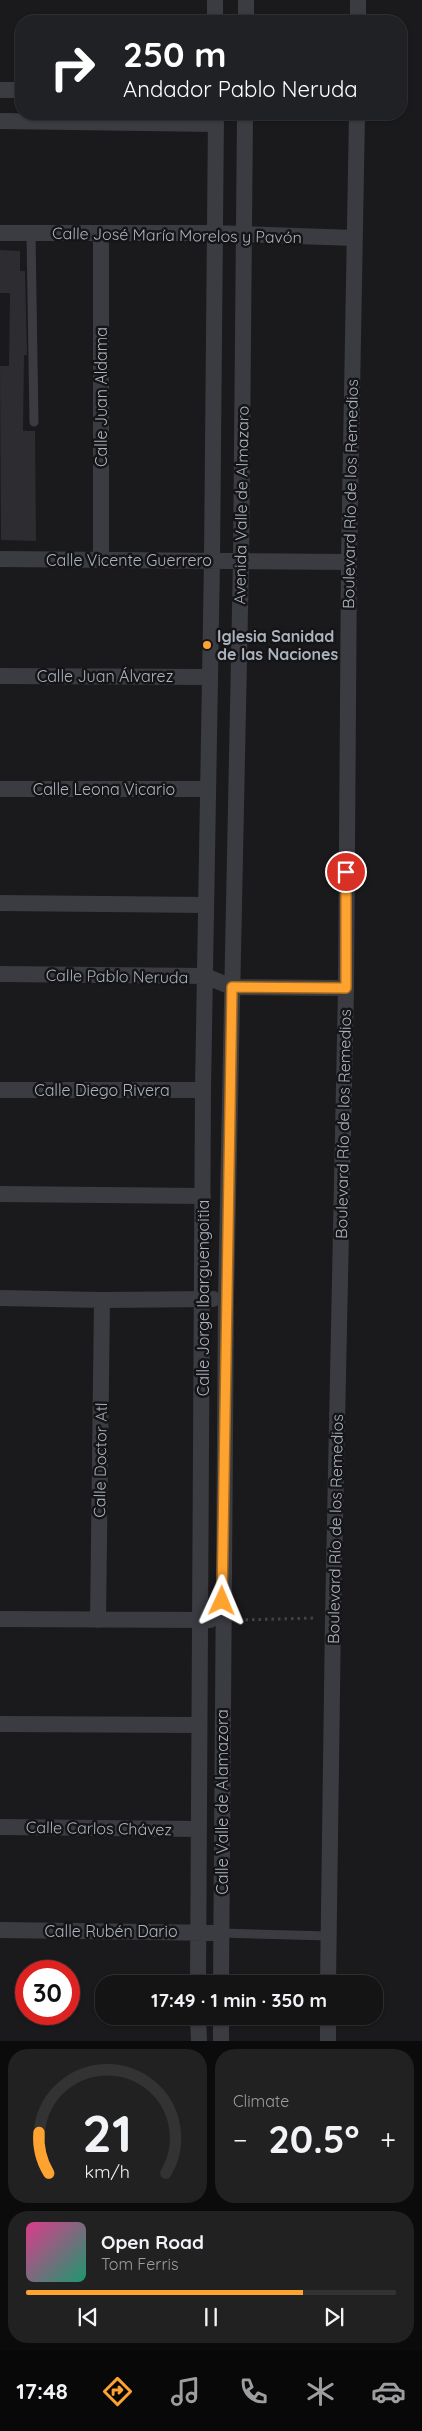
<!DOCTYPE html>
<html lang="en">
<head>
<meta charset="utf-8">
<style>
	:root { --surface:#141415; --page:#212122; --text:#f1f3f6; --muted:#9d9ea0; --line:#333334; --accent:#fea330 }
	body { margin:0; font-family:Quicksand,sans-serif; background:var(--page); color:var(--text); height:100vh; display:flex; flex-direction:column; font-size:19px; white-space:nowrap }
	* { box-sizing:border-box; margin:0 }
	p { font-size:16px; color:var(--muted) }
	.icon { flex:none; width:28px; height:28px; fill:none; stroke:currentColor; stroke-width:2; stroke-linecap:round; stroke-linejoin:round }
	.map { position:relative; height:2041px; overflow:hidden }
	.details { display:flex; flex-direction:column; gap:8px; padding:8px; background:#0b0b0c; flex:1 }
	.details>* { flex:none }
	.guide { position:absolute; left:15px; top:15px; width:392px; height:105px; border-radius:20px; box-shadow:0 1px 4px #0004,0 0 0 1px var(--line); background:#202124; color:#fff; overflow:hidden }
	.speed { position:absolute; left:15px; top:1960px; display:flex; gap:10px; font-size:25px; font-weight:700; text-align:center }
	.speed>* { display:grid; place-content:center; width:65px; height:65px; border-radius:50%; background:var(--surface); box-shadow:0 1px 4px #0004,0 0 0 1px var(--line); line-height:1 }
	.speed .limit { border:8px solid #d22; background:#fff; color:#111 }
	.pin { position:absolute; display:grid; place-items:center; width:42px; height:42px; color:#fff; margin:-21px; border:2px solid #fff; border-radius:50%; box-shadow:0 1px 5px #0007 }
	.me { position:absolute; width:55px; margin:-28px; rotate:1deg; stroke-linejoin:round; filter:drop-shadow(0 0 4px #0008) }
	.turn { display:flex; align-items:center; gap:18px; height:105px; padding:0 25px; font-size:22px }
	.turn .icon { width:65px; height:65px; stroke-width:2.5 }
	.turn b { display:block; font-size:35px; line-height:42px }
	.big { font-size:38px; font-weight:700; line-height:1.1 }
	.details .card { flex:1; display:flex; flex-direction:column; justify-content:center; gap:8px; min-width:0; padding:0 18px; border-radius:20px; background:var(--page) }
	.details .dial { align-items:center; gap:0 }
	.dial svg { height:130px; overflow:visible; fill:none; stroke:var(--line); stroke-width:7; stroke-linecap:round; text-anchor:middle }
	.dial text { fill:var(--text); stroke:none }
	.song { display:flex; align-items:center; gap:15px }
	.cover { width:60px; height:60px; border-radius:8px; background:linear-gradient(135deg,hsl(330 70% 55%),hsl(160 70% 35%)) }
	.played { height:5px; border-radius:2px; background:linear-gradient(90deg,var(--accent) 75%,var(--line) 75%) }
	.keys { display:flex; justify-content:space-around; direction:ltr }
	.heat { display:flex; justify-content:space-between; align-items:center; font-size:28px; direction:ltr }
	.details .tiles { flex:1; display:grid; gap:8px; grid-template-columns:1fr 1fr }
	.card:last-child { grid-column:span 2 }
	.trip { position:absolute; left:95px; top:1975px; width:288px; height:50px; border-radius:20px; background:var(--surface); box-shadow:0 1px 4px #0004,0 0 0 1px var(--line); font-weight:700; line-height:50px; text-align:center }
	.dock { display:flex; height:80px; justify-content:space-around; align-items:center; background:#080808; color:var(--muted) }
	.dock .icon { width:35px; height:35px }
	.dock .selected { color:var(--accent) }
	.dock b { font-size:22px; color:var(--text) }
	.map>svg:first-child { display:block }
	.building { fill:#2d2d31 }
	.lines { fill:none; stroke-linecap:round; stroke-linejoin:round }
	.path { stroke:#404449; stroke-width:3; stroke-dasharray:2.5 4; stroke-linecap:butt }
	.service { stroke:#3b3c42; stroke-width:9 }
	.minor { stroke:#3b3c42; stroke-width:16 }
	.route-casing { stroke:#a56a1f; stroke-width:12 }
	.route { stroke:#fea330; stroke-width:9 }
	.poi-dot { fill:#fea330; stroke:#151518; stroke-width:2 }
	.labels { text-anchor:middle; stroke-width:5; stroke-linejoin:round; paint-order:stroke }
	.street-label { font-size:16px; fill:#acb3bd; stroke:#151518 }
	.poi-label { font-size:16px; font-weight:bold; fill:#acb3bd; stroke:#151518; text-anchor:start }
</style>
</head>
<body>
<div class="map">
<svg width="422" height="2041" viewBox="0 0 422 2041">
	<rect width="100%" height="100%" fill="#1a1a1c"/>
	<!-- building -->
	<path class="building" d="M0 250 20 251V271H25L27 355H24L23 431H35L36 541 1 540 0 366H9L10 293H0Z"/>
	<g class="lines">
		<!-- path -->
		<path class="path" d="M239 1620 317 1618"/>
		<!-- service -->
		<path class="service" d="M31 234 34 422
			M222 1933 329 1936"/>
		<!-- minor -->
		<path class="minor" d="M215 0V21
			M246 21V0
			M358 21V0
			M0 90H21
			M0 121 215 124
			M0 233H214L355 238
			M0 559 349 562
			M101 559V234
			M0 676 209 677
			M0 789H207
			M0 903 206 905
			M0 974 205 976 232 987 346 988
			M0 1090H203
			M0 1194 203 1196
			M0 1298 102 1300 213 1299
			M0 1619 210 1620
			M98 1620 102 1300
			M0 1724 199 1725
			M0 1827 198 1829
			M0 1930 222 1933
			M198 1984 203 1090 212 560 216 114
			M221 1984 226 1299 241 560 245 114
			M328 1984 333 1618 346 988 349 562 357 114
			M198 2016 199 2041
			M221 2041V2016
			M328 2041V2016"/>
	</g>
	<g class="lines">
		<defs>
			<path id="route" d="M222 1601 232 987 346 988V872"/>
		</defs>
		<!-- route casing -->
		<use href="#route" class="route-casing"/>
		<!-- route -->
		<use href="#route" class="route"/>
	</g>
	<!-- markers -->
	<circle class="poi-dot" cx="207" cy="645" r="5"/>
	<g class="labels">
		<!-- street labels -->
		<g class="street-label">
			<text transform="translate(177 235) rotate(1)" y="6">Calle José María Morelos y Pavón</text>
			<text transform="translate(101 397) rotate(-90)" y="6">Calle Juan Aldama</text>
			<text transform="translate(350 494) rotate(-89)" y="6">Boulevard Río de los Remedios</text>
			<text transform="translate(241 505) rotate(-89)" y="6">Avenida Valle de Almazaro</text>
			<text x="129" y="566">Calle Vicente Guerrero</text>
			<text x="105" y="682">Calle Juan Álvarez</text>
			<text x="104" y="795">Calle Leona Vicario</text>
			<text transform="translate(117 976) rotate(1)" y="6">Calle Pablo Neruda</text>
			<text x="102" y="1096">Calle Diego Rivera</text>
			<text transform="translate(343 1124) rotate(-89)" y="6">Boulevard Río de los Remedios</text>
			<text transform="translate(203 1298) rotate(-90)" y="6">Calle Jorge Ibarguengoitia</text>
			<text transform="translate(100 1460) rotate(-89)" y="6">Calle Doctor Atl</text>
			<text transform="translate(335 1529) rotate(-89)" y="6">Boulevard Río de los Remedios</text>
			<text transform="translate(222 1802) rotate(-90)" y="6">Calle Valle de Alamazora</text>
			<text transform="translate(99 1828) rotate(1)" y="6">Calle Carlos Chávez</text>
			<text x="111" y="1937">Calle Rubén Dario</text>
		</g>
		<!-- poi labels -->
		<g class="poi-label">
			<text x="217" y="642">Iglesia Sanidad<tspan x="217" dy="18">de las Naciones</tspan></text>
		</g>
	</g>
</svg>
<div class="speed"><div class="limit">30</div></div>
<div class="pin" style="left:346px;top:872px;background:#d93025"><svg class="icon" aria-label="arrive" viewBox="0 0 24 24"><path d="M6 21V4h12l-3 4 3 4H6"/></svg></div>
<svg class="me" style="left:222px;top:1601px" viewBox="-20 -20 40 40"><path d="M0-17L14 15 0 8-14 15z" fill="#fea330" stroke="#fff" stroke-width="4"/></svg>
<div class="trip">17:49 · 1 min · 350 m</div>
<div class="guide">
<div class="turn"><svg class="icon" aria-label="right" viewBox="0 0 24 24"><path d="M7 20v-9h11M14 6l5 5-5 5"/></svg><div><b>250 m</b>Andador Pablo Neruda</div></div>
</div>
</div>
<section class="details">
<div class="tiles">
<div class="card dial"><svg viewBox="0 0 100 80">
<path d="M14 69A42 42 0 1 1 86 69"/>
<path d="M14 69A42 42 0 0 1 8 44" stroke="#fea330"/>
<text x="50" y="56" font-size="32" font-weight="700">21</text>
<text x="50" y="72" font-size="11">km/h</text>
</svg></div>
<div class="card"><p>Climate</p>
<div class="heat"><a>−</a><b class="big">20.5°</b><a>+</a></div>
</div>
<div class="card">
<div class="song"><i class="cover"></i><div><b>Open Road</b><p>Tom Ferris</p></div></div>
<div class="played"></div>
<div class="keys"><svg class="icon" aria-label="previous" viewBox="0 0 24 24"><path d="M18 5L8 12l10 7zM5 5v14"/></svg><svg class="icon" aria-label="pause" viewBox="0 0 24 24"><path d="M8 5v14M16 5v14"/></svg><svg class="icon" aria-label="next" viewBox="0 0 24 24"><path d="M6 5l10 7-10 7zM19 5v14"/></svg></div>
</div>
</div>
</section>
<nav class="dock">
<b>17:48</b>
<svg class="icon selected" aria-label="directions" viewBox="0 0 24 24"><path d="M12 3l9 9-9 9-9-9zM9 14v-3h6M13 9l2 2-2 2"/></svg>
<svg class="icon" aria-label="music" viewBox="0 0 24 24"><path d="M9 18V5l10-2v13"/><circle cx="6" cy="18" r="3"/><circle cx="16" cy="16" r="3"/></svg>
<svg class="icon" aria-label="phone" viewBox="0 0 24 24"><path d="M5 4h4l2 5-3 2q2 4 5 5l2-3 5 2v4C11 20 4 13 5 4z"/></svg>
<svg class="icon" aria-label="climate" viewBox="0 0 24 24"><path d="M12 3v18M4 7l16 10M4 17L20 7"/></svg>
<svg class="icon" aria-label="car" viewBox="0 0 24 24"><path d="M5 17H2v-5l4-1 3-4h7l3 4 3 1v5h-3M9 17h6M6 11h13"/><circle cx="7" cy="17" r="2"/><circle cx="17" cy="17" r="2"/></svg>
</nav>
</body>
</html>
